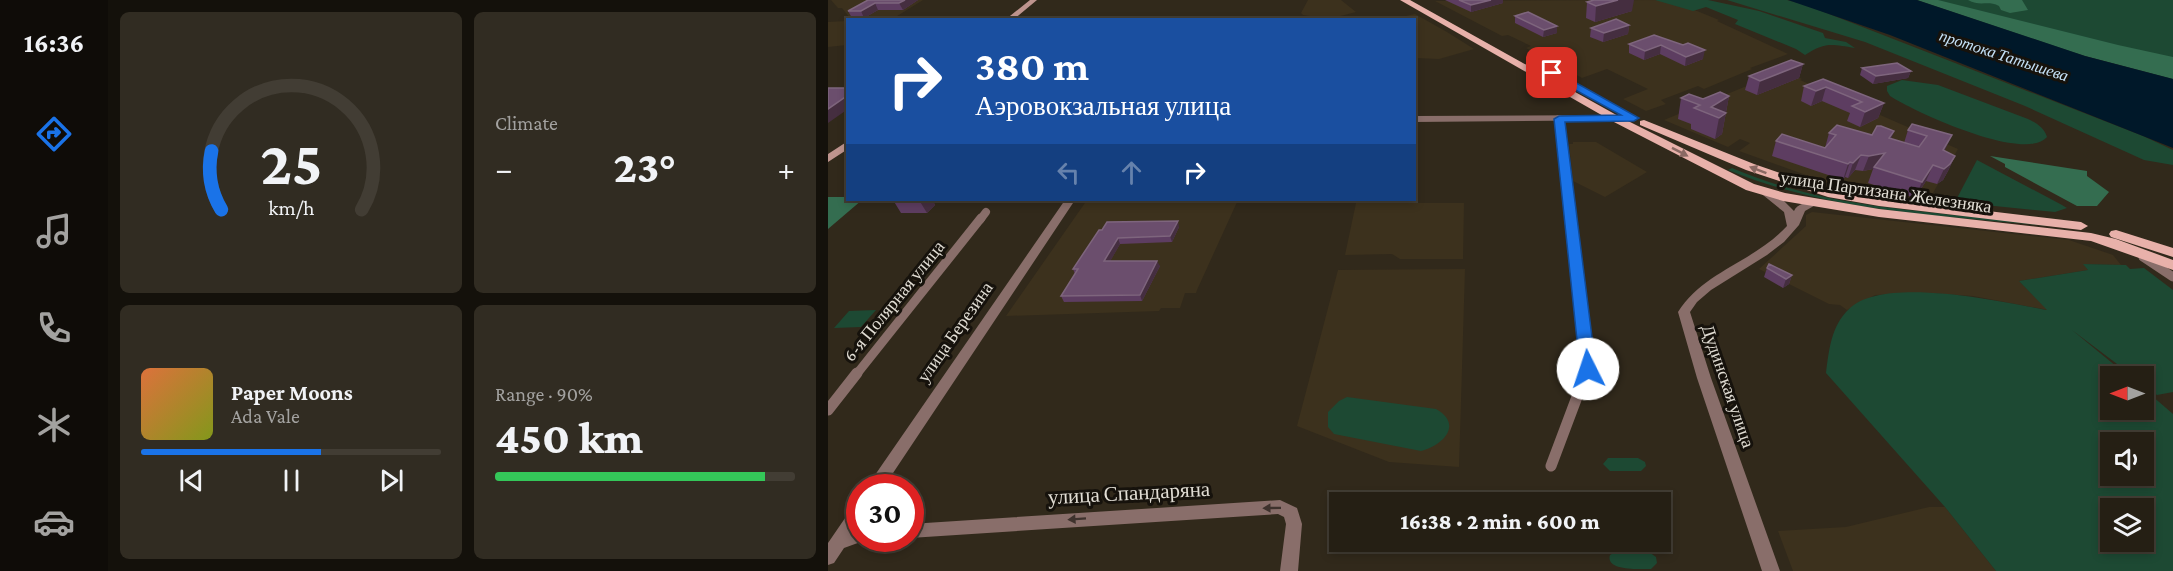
<!DOCTYPE html>
<html lang="en">
<head>
<meta charset="utf-8">
<style>
	:root { --surface:#251f14; --page:#312c22; --text:#f1f3f6; --muted:#a3a2a0; --line:#423d34; --accent:#1a73e8 }
	body { margin:0; font-family:"Crimson Pro",serif; background:var(--page); color:var(--text); height:100vh; display:flex; flex-direction:column; font-size:22px; white-space:nowrap }
	* { box-sizing:border-box; margin:0 }
	p { font-size:20px; color:var(--muted) }
	.icon { flex:none; width:33px; height:33px; fill:none; stroke:currentColor; stroke-width:2; stroke-linecap:round; stroke-linejoin:round }
	.map { position:relative; flex:1; overflow:hidden }
	.side { display:flex; flex-direction:column; gap:12px; padding:12px; background:#14110b; width:720px }
	.side>* { flex:none }
	.banner { position:absolute; left:18px; top:18px; width:570px; height:183px; border-radius:0px; box-shadow:0 3px 9px #0003,0 0 0 2px var(--line); background:#1a4fa0; color:#fff; overflow:hidden }
	.needle { width:39px; rotate:270deg }
	.controls { position:absolute; left:1272px; top:366px; display:grid; gap:12px }
	.controls a { display:grid; place-items:center; width:54px; height:54px; border-radius:0px; background:var(--surface); box-shadow:0 3px 9px #0003,0 0 0 2px var(--line); font-size:30px }
	.speed { position:absolute; left:18px; top:474px; display:flex; gap:12px; font-size:30px; font-weight:700; text-align:center }
	.speed>* { display:grid; place-content:center; width:78px; height:78px; border-radius:50%; background:var(--surface); box-shadow:0 3px 9px #0003,0 0 0 2px var(--line); line-height:1 }
	.speed .limit { border:9px solid #d22; background:#fff; color:#111 }
	.pin { position:absolute; display:grid; place-items:center; width:51px; height:51px; color:#fff; margin:-26px; border-radius:12px; box-shadow:0 3px 9px #0006 }
	.me { position:absolute; width:66px; margin:-33px; rotate:356deg; stroke-linejoin:round; filter:drop-shadow(0 0 4px #0008) }
	.turn { display:flex; align-items:center; gap:21px; height:126px; padding:0 30px; font-size:27px }
	.turn .icon { width:78px; height:78px; stroke-width:2.5 }
	.turn b { display:block; font-size:42px; line-height:51px }
	.lanes { display:flex; align-items:center; height:57px; padding:0 30px; background:#0003; justify-content:center; gap:30px; direction:ltr }
	.lanes .off { opacity:.35 }
	.big { font-size:45px; font-weight:800; line-height:1.1 }
	.side .tile { flex:1; display:flex; flex-direction:column; justify-content:center; gap:9px; min-width:0; padding:0 21px; border-radius:9px; background:var(--page) }
	.side .dial { align-items:center; gap:0 }
	.dial svg { height:156px; overflow:visible; fill:none; stroke:var(--line); stroke-width:7; stroke-linecap:round; text-anchor:middle }
	.dial text { fill:var(--text); stroke:none }
	.song { display:flex; align-items:center; gap:18px }
	.cover { width:72px; height:72px; border-radius:9px; background:linear-gradient(135deg,hsl(20 70% 55%),hsl(70 70% 35%)) }
	.played { height:6px; border-radius:3px; background:linear-gradient(90deg,var(--accent) 60%,var(--line) 60%) }
	.keys { display:flex; justify-content:space-around; direction:ltr }
	.heat { display:flex; justify-content:space-between; align-items:center; font-size:33px; direction:ltr }
	.charge { height:9px; border-radius:4px; background:linear-gradient(90deg,#34c759 90%,var(--line) 0) }
	.side .tiles { flex:1; display:grid; gap:12px; grid-template-columns:repeat(2,1fr) }
	.trip { position:absolute; left:501px; top:492px; width:342px; height:60px; border-radius:0px; background:var(--surface); box-shadow:0 3px 9px #0003,0 0 0 2px var(--line); font-weight:800; line-height:60px; text-align:center }
	main { display:flex; flex:1; min-height:0 }
	.menu { display:flex; flex-direction:column; width:108px; justify-content:space-around; align-items:center; background:#0f0c08; color:var(--muted) }
	.menu .icon { width:42px; height:42px }
	.menu .on { color:var(--accent) }
	.menu b { font-size:27px; color:var(--text) }
	.map>svg:first-child { display:block }
	.built { fill:#3c311d }
	.green { fill:#1d4933; fill-rule:evenodd }
	.forest { fill:#346d50 }
	.water { fill:#001829 }
	.lines { fill:none; stroke-linecap:round; stroke-linejoin:round }
	.minor-far2 { stroke:#896e6a; stroke-width:8 }
	.minor-far1 { stroke:#896e6a; stroke-width:9 }
	.minor { stroke:#896e6a; stroke-width:11 }
	.tertiary { fill:#896e6a; fill-rule:evenodd }
	.secondary { fill:#be948e; fill-rule:evenodd }
	.primary { fill:#e8b1aa; fill-rule:evenodd }
	.wall { fill:#5d3d61 }
	.shaded-wall { fill:#452e40 }
	.building { fill:#6b4e6d; stroke:#7e657d; stroke-width:1.5 }
	.oneway { fill:#8a6963 }
	.oneway2 { fill:#3e322d }
	.route { fill:#1a73e8; stroke:#114b97; stroke-width:1.5 }
	.labels { text-anchor:middle; stroke-width:6; stroke-linejoin:round; paint-order:stroke }
	.far-water-label { font-size:16px; font-style:italic; fill:#c5e1f7; stroke:#16120c }
	.street-label { font-size:18px; fill:#e1ddd4; stroke:#16120c }
	.near-street-label { font-size:21px; fill:#e1ddd4; stroke:#16120c }
</style>
</head>
<body>
<main>
<nav class="menu">
<b>16:36</b>
<svg class="icon on" aria-label="directions" viewBox="0 0 24 24"><path d="M12 3l9 9-9 9-9-9zM9 14v-3h6M13 9l2 2-2 2"/></svg>
<svg class="icon" aria-label="music" viewBox="0 0 24 24"><path d="M9 18V5l10-2v13"/><circle cx="6" cy="18" r="3"/><circle cx="16" cy="16" r="3"/></svg>
<svg class="icon" aria-label="phone" viewBox="0 0 24 24"><path d="M5 4h4l2 5-3 2q2 4 5 5l2-3 5 2v4C11 20 4 13 5 4z"/></svg>
<svg class="icon" aria-label="climate" viewBox="0 0 24 24"><path d="M12 3v18M4 7l16 10M4 17L20 7"/></svg>
<svg class="icon" aria-label="car" viewBox="0 0 24 24"><path d="M5 17H2v-5l4-1 3-4h7l3 4 3 1v5h-3M9 17h6M6 11h13"/><circle cx="7" cy="17" r="2"/><circle cx="17" cy="17" r="2"/></svg>
</nav>
<section class="side">
<div class="tiles">
<div class="tile dial"><svg viewBox="0 0 100 80">
<path d="M14 69A42 42 0 1 1 86 69"/>
<path d="M14 69A42 42 0 0 1 9 39" stroke="#1a73e8"/>
<text x="50" y="56" font-size="32" font-weight="700">25</text>
<text x="50" y="72" font-size="11">km/h</text>
</svg></div>
<div class="tile"><p>Climate</p>
<div class="heat"><a>−</a><b class="big">23°</b><a>+</a></div>
</div>
<div class="tile">
<div class="song"><i class="cover"></i><div><b>Paper Moons</b><p>Ada Vale</p></div></div>
<div class="played"></div>
<div class="keys"><svg class="icon" aria-label="previous" viewBox="0 0 24 24"><path d="M18 5L8 12l10 7zM5 5v14"/></svg><svg class="icon" aria-label="pause" viewBox="0 0 24 24"><path d="M8 5v14M16 5v14"/></svg><svg class="icon" aria-label="next" viewBox="0 0 24 24"><path d="M6 5l10 7-10 7zM19 5v14"/></svg></div>
</div>
<div class="tile"><p>Range · 90%</p><b class="big">450 km</b><div class="charge"></div></div>
</div>
</section>
<div class="map">
<svg width="1345" height="571" viewBox="0 0 1345 571">
	<rect width="100%" height="100%" fill="#31291b"/>
	<!-- built -->
	<path class="built" d="M3 0H95L66 18H22L14 8H10Z
		M480 0H513L528 12 501 19 475 15 473 13Z
		M842 0 891 20 889 21 960 54 922 68 924 69 876 89 870 86 833 100 838 104 818 111 795 99 820 89 779 69 754 78 698 48 703 46 680 35 674 36 607 1Z
		M587 14 619 32 646 49 611 59 587 58 586 20 564 19Z
		M19 21V45L0 47V22Z
		M955 71 974 79 972 80 1130 149 1101 200 1032 193V186L1020 182 1014 188 911 151 922 143 912 139 900 147 836 120Z
		M745 142H768L819 172 777 197 745 181 741 144H745Z
		M259 200H410L369 290 368 293H357L352 308H333L331 311 178 316Z
		M528 203H636L635 259H572L564 254 517 255Z
		M984 212 1241 240 1285 255 1293 265 1256 264 1260 270 1191 281 1220 310 1145 296 1099 293 1047 295 1019 310 1012 305 1001 304 931 269 978 226V215Z
		M637 269 631 467 561 462 469 426 510 270Z
		M1101 507H1117L1168 571H965L950 531 1018 527Z"/>
	<!-- green -->
	<path class="green" d="M827 0H880L931 11 995 33 997 38 1018 42 1027 48C1003 44 997 42 977 55L968 49 907 24 910 20 878 7 865 11Z
		M899 0H959L978 5 1315 136 1345 150V165L1316 160 1197 106 1037 42Z
		M1089 0H1345V79L1244 52Z
		M1074 80 1110 85 1200 119C1208 123 1216 127 1219 137 1197 163 1087 112 1062 96L1059 91V86Z
		M1149 160 1234 205 1239 208 1227 212 1127 202Z
		M904 168C980 200 1043 206 1124 215 1146 217 1202 218 1220 226 1111 215 1002 212 900 170Z
		M1255 264 1298 265 1302 269 1316 268 1345 290V392L1329 395 1316 385V376H1305L1244 330 1300 376H1282V410H1316V389L1345 414V571H1168L1117 507 998 373C1001 350 1003 326 1021 309 1055 275 1175 302 1219 310L1191 281 1260 270ZM1282 442H1316V476H1282ZM1282 508H1316V542H1282Z
		M48 310 33 327 6 328 21 311Z
		M519 397 608 409C635 424 616 445 593 451L506 434 500 427V412L511 401Z
		M780 458H810L817 462 818 466 813 471H782L775 464Z
		M787 552H821L828 557 829 563 823 569C811 569 777 571 782 555Z"/>
	<!-- forest -->
	<path class="forest" d="M1089 0H1110L1290 45 1345 57V79L1257 56Z
		M1140 0H1194L1200 10 1182 13 1173 10 1171 6C1160 0 1152 7 1140 0Z
		M1162 156 1259 171V176L1281 192 1269 206H1249L1177 167V164Z
		M0 197H19L20 200H34L0 229Z"/>
	<!-- water -->
	<path class="water" d="M960 0H1089L1257 56 1345 79V148L1062 35Z"/>
	<g class="lines">
		<!-- minor-far2 -->
		<path class="minor-far2" d="M731 119 743 220
			M152 220 158 212"/>
		<!-- minor-far1 -->
		<path class="minor-far1" d="M743 218 760 361 758 375
			M1315 257 1345 277
			M28 375 153 218"/>
		<!-- minor -->
		<path class="minor" d="M0 410 29 373
			M723 466 758 373"/>
		<!-- tertiary -->
		<path class="tertiary" d="M805 115 808 116V120L586 122V116Z
			M935 188 954 199 966 211C969 204 979 202 986 200L991 203 977 211 971 225 956 242 939 255 883 290 869 302 862 312 883 378 952 571H934L869 378 850 312C876 271 926 262 959 226L956 212 930 191Z
			M237 200H247L55 488H38Z
			M452 500 469 508 474 524 470 571H452L458 524 456 517 450 514 82 538V524Z
			M32 503V524L29 529 32 528V538H39L38 540 16 548 6 563 0 565V543L26 505Z"/>
		<!-- secondary -->
		<path class="secondary" d="M202 0H209L185 20H177Z
			M20 141V149L0 162V154Z"/>
		<!-- primary -->
		<path class="primary" d="M572 0H582L792 117 926 184 957 193 1051 209 1263 233 1288 239 1345 260V270L1263 241 1051 217 955 201 918 190 784 121Z
			M816 120 926 164 1002 190 1051 198 1253 222 1260 226 1253 230 1051 206 1000 197 918 170 812 125V121Z
			M1288 230 1345 248V257L1283 237 1281 234 1283 231Z"/>
	</g>
	<!-- wall -->
	<path class="wall" d="M40 0H90L75 10H50L36 18H24L20 11Z
		M617 0H675V3L643 12Z
		M759 2 804 11 767 22 758 18Z
		M687 16 729 26V33L715 37 687 23Z
		M801 25 800 34 775 42 762 37 763 28Z
		M826 35 875 59 857 66 832 54 816 60 801 53V44Z
		M975 64 971 78 929 95 917 90 921 76Z
		M1034 68 1083 71 1080 78 1045 84 1032 75Z
		M995 79 1056 103 1050 118 1032 127 1019 121 1022 113 994 101 983 106 973 101 976 86Z
		M901 96 894 134 887 139 863 129V124L850 119 853 98 875 99Z
		M1084 124 1117 151 1127 156 1120 171 1115 180 1109 184 1098 181 1087 198 1040 183 1045 169 1035 171 1027 170 1020 178 1017 177 1015 180 944 156 948 141 997 148 1001 133 1044 135 1076 143 1080 130Z
		M65 200H110L106 203 107 205 99 213H73Z
		M351 227 344 242 292 244 282 261 332 266 314 301 236 302 233 296 247 274 245 269 271 230Z
		M939 268 964 275 961 284 955 288 936 277Z"/>
	<!-- shaded-wall -->
	<path class="shaded-wall" d="M77 0H90L75 10 71 3Z
		M663 0H675V3L643 12V5Z
		M790 0H806L804 11 767 22 768 6Z
		M47 3 50 10 36 18 33 11Z
		M801 25 800 34 775 42 776 33Z
		M729 26V33L715 37 716 30Z
		M833 45 832 54 816 60 817 51Z
		M877 50 875 59 857 66 858 57Z
		M975 64 971 78 929 95 932 81Z
		M1083 71 1080 78 1045 84 1048 76Z
		M998 87 994 101 983 106 988 91Z
		M20 95V109L0 123V109Z
		M901 96 894 134 887 139 891 118 883 107Z
		M1056 103 1050 118 1032 127 1037 112Z
		M1066 131 1061 146 1045 169 1035 171 1041 156 1061 138Z
		M1124 135 1117 150 1108 165 1115 150Z
		M1033 155 1027 170 1020 178 1025 163Z
		M1127 156 1120 171 1115 180 1109 184 1116 169Z
		M1022 162 1017 177 1015 180 1020 164Z
		M1105 165 1098 181 1087 198 1094 182Z
		M91 200H110L106 203 107 205 99 213Z
		M350 221 351 227 344 242 342 236Z
		M290 238 292 244 279 267 276 261Z
		M329 261 332 266 314 301 312 295Z
		M964 275 961 284 955 288 958 279Z"/>
	<!-- building -->
	<path class="building" d="M40 0H77L71 3H47L33 11H20Z
		M631 0H663L643 5Z
		M766 0H790L768 6 759 2Z
		M700 12 729 26 716 30 687 16Z
		M788 19 801 25 776 33 763 28Z
		M826 35 855 45 860 43 877 50 858 57 833 45 817 51 801 44Z
		M963 60 975 64 932 81 921 76Z
		M1069 63 1083 71 1048 76 1034 68Z
		M995 79 1056 103 1037 112 1024 106 1034 102 998 87 988 91 976 86Z
		M0 88H20V95L0 109Z
		M892 92 901 96 883 107 898 113 891 118 866 108 872 105 853 98 861 94 875 99Z
		M1084 124 1124 135 1115 150 1127 156 1122 164 1116 169 1105 165 1094 182 1046 167 1057 153 1041 156 1033 155 1025 163 1022 162 1020 164 948 141 954 134 997 148 1008 135 1001 133 1009 125 1044 135 1049 126H1053L1066 131 1061 138 1091 147 1099 136 1080 130Z
		M350 221 342 236 290 238 276 261H329L312 295 233 296 250 269H245L271 230H274L279 222Z
		M941 264 964 275 958 279 939 268Z"/>
	<!-- one-way arrows -->
	<defs><path id="oneway-solid" d="M-6-.8H1V-3.2L6.5 0L1 3.2V.8H-6Z" transform="scale(1.5)"/></defs>
	<g class="oneway">
		<use href="#oneway-solid" transform="translate(852 152) rotate(27)"/>
		<use href="#oneway-solid" transform="translate(930 170) rotate(-159)"/>
	</g>
	<g class="oneway2">
		<use href="#oneway-solid" transform="translate(444 508) rotate(179)"/>
		<use href="#oneway-solid" transform="translate(249 519) rotate(176)"/>
	</g>
	<!-- route -->
	<path class="route" d="M720 71H727L811 118 806 121 737 122 768 369 765 373H754L752 369 726 119 731 116 793 115 720 75Z"/>
	<g class="labels">
		<!-- far-water labels -->
		<g class="far-water-label">
			<text transform="translate(1176 55) rotate(18)" y="6">протока Татышева</text>
		</g>
		<!-- street labels -->
		<g class="street-label">
			<text transform="translate(1058 192) rotate(8)" y="6">улица Партизана Железняка</text>
			<text transform="translate(66 301) rotate(-51)" y="6">6-я Полярная улица</text>
			<text transform="translate(127 332) rotate(-55)" y="6">улица Березина</text>
			<text transform="translate(900 386) rotate(71)" y="6">Дудинская улица</text>
		</g>
		<!-- near-street labels -->
		<g class="near-street-label">
			<text transform="translate(301 493) rotate(-3)" y="7">улица Спандаряна</text>
		</g>
	</g>
</svg>
<div class="controls">
<a><svg class="needle" viewBox="-14 -14 28 28"><path d="M0-13l5 13h-10z" fill="#e53935"/><path d="M0 13l5-13h-10z" fill="#a3a2a0"/></svg></a>
<a><svg class="icon" aria-label="sound" viewBox="0 0 24 24"><path d="M4 9h4l5-4v14l-5-4H4zM17 9q2 3 0 6"/></svg></a>
<a><svg class="icon" aria-label="layers" viewBox="0 0 24 24"><path d="M12 4l9 5-9 5-9-5zM3 14l9 5 9-5"/></svg></a>
</div>
<div class="speed"><div class="limit">30</div></div>
<div class="pin" style="left:724px;top:73px;background:#d93025"><svg class="icon" aria-label="arrive" viewBox="0 0 24 24"><path d="M6 21V4h12l-3 4 3 4H6"/></svg></div>
<svg class="me" style="left:760px;top:369px" viewBox="-20 -20 40 40"><circle r="19" fill="#fff"/><path d="M0-13L10 11 0 6-10 11z" fill="#1a73e8"/></svg>
<div class="trip">16:38 · 2 min · 600 m</div>
<div class="banner">
<div class="turn"><svg class="icon" aria-label="right" viewBox="0 0 24 24"><path d="M7 20v-9h11M14 6l5 5-5 5"/></svg><div><b>380 m</b>Аэровокзальная улица</div></div>
<div class="lanes"><svg class="icon off" aria-label="left" viewBox="0 0 24 24"><path d="M17 20v-9H6M10 6l-5 5 5 5"/></svg><svg class="icon off" aria-label="ahead" viewBox="0 0 24 24"><path d="M12 20V5M6 11l6-6 6 6"/></svg><svg class="icon" aria-label="right" viewBox="0 0 24 24"><path d="M7 20v-9h11M14 6l5 5-5 5"/></svg></div>
</div>
</div>
</main>
</body>
</html>
